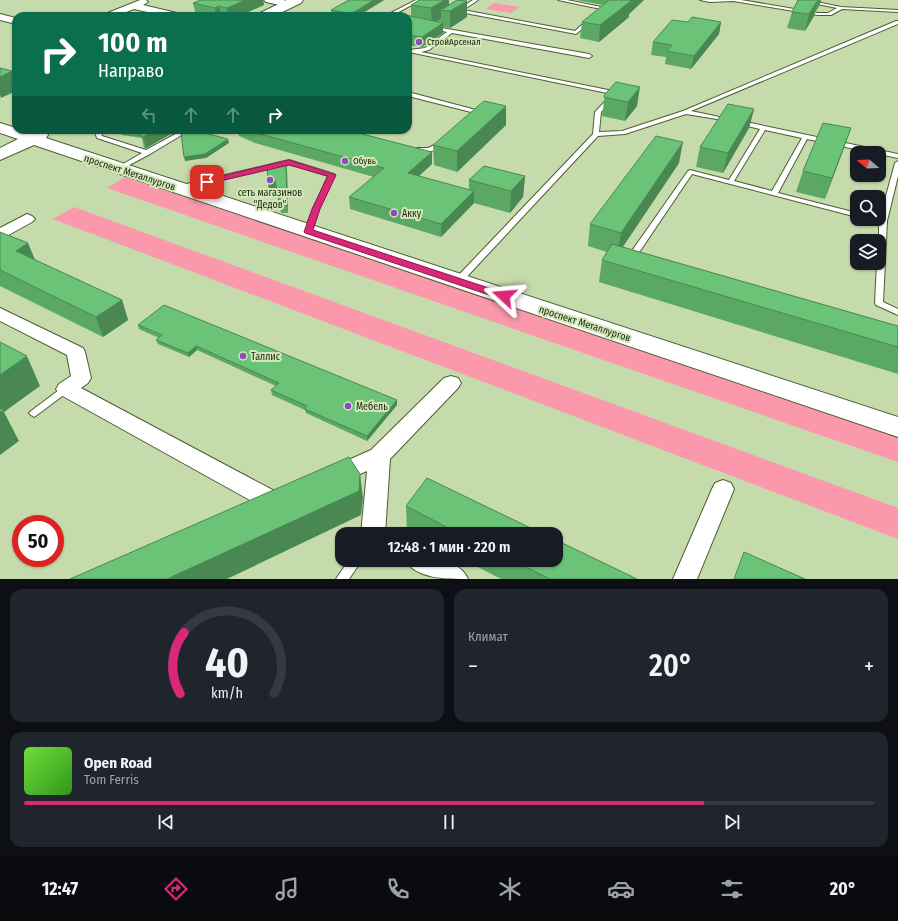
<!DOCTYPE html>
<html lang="ru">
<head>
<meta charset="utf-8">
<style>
	:root { --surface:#171b24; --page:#20242c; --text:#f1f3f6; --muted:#9ea1a6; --line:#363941; --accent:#db2777 }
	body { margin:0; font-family:"Fira Sans Condensed",sans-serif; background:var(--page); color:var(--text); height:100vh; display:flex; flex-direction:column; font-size:15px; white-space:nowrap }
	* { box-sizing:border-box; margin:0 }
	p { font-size:13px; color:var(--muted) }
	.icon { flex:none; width:22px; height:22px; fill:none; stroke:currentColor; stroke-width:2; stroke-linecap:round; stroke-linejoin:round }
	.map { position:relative; height:579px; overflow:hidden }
	.drawer { display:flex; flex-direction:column; gap:10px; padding:10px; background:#0d0f14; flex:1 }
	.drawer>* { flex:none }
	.banner { position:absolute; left:12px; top:12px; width:400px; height:122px; border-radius:12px; box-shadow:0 1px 3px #0004; background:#0b6e4f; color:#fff; overflow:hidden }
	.needle { width:26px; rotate:289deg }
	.fabs { position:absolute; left:850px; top:146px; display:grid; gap:8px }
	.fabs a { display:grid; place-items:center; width:36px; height:36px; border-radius:8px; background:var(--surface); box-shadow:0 1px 3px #0004; font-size:20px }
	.speed { position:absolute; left:12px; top:515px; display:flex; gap:8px; font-size:20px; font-weight:700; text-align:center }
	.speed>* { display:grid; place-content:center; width:52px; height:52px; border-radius:50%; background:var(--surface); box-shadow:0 1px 3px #0004; line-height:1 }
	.speed .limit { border:6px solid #d22; background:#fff; color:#111 }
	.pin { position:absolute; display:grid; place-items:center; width:34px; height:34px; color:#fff; margin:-17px; border-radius:8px; box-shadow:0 2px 6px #0006 }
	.me { position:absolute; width:44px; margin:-22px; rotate:289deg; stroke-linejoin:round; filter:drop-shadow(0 0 3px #0008) }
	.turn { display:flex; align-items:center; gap:14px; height:84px; padding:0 20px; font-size:18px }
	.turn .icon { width:52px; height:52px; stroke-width:2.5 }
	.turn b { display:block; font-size:28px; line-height:34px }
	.lanes { display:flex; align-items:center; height:38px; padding:0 20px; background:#0003; justify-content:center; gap:20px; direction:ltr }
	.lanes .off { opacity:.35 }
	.big { font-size:30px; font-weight:600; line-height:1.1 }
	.drawer .tile { flex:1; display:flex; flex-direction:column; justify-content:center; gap:6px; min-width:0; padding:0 14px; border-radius:12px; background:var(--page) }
	.drawer .dial { align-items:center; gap:0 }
	.dial svg { height:104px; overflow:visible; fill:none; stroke:var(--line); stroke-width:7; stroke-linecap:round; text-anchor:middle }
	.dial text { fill:var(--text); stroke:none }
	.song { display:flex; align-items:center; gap:12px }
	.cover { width:48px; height:48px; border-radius:6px; background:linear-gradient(135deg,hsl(100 70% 55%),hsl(110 70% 35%)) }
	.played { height:4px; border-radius:2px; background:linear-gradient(90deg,var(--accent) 80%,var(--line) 80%) }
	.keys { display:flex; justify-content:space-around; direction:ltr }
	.heat { display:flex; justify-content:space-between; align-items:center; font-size:22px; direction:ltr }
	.drawer .tiles { flex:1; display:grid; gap:10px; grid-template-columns:1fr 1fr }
	.tile:last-child { grid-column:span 2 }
	.trip { position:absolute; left:335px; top:527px; width:228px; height:40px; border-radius:12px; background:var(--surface); box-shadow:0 1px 3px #0004; font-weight:600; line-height:40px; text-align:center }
	.menu { display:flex; height:64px; justify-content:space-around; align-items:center; background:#090b0e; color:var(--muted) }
	.menu .icon { width:28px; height:28px }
	.menu .active { color:var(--accent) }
	.menu b { font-size:18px; color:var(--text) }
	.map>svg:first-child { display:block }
	.green { fill:#fb98ac }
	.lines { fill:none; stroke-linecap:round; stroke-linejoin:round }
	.service-casing { stroke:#4c5d33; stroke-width:2 }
	.minor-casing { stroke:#4c5d33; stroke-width:2 }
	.secondary-casing { stroke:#4c5d33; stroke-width:2 }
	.service { fill:#fff; fill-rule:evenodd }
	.minor { fill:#fff; fill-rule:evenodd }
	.secondary { fill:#fff; fill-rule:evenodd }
	.wall { fill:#5ba865; fill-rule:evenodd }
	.shaded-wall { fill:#4a8853 }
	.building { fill:#6ac376; stroke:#4a8853 }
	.route { fill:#db2777; stroke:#8e194d }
	.poi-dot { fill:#8c4bc0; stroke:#d3e8b8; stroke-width:1.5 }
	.labels { text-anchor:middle; stroke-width:4; stroke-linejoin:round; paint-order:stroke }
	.far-poi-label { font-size:9px; fill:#1a210f; stroke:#d3e8b8; text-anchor:start }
	.street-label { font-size:10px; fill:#1a210f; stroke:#d3e8b8 }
	.poi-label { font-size:10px; fill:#1a210f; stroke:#d3e8b8; text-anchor:start }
</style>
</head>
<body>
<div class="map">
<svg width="898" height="579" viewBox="0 0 898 579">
	<rect width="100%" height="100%" fill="#c6dbab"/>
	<!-- green -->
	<path class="green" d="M494 3 519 7 511 13 486 9Z
		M125 177 898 436V462L107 188Z
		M74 207 898 508V539L53 219Z"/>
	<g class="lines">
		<defs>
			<path id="service" d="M416 0H421L391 16H385Z
				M473 0H478L463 10 575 31 586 21 590 22 576 34 460 12 436 27 589 54 592 56 589 58 452 33 429 50 421 52 618 92V94L601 112 599 132 622 131 683 111 896 21H898V24L691 111 729 119V121L686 114 625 134 598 136 461 283H455L454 281 455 279 593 134 595 112 612 94 409 52V50L425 48 447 32 430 28Z
				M558 0H567L606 8 600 13 598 12 601 9Z
				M700 0H741L818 13H828L837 8 798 0H807L841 7 898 10V12L842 9 831 15H818L733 1 710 2Z
				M408 92 476 110V116L471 120H467L466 119 470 115 471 112 408 96Z
				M741 121 898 154V158L807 139 778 193 857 213V217L692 174 634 260H628L627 258 688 171 690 170 729 180 760 129 739 124 738 123ZM765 130 802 138 772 191 734 181Z
				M94 130H100L102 136 146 150 183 130H190L150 154 120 170 117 168 118 167 142 153 97 138Z
				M441 142 444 144 443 145C435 151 423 156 414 150L417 148H428Z
				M289 160 334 174 335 175 319 209 311 234H305L304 232 313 209 328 176 289 164 182 189 179 187 182 185Z
				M898 161V176L887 221 883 302 898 309V315L876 305 875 303 877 263H879V222L870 221 869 219 880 218 895 163Z
				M66 386 69 387 71 389 69 391 37 415 34 417 31 415 29 413 31 411 63 387Z
				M349 560H362L349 579H336Z"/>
			<path id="minor" d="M140 0H146L148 2 143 5 181 14 183 16H165L134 9 116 16H103L105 14Z
				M264 0H283L292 2 294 4 289 7 266 2Z
				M0 14 16 18V24L0 20Z
				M27 214 32 216 35 219 32 222 5 237 0 239V228Z
				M0 308 83 348 85 352 91 378 88 383 81 388 282 495 285 502 282 509 274 511 266 509 59 394 56 389 59 384 71 376 67 355 0 321Z
				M451 376 458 378 461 383 458 388 390 459 385 534H361L367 471 334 485 326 482 323 476 326 470 371 450 444 378Z
				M723 480 731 483 734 489 697 579H673L712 489 715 483Z
				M405 560C426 560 458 556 468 579 447 579 416 579 405 560Z"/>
			<path id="secondary" d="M287 0H303L301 3 274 16H258L260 13Z
				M0 123 16 128V130C21 130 25 132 29 132 35 133 40 130 46 131L48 135 46 138 898 417V437L34 145 0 160V148L18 139 0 133Z"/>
		</defs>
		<!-- service casing -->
		<use href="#service" class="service-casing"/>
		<!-- minor casing -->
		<use href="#minor" class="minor-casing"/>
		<!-- secondary casing -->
		<use href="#secondary" class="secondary-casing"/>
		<!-- service -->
		<use href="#service" class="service"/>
		<!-- minor -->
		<use href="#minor" class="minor"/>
		<!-- secondary -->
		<use href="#secondary" class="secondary"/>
	</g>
	<!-- wall -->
	<path class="wall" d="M201 0H263L264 5 239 16H196L193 3Z
		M349 0H384L358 16H331V10Z
		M449 0V5L467 17 450 28 443 27V33L422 47 408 45V16H411V5ZM441 19V23L436 22Z
		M576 0H644L629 14V17L599 42 580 38 582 22 603 5Z
		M798 0H821L819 6 816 11H815L814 16 805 31 787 28 792 12Z
		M688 22H721L719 34 691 69 665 64 666 57 651 55 653 42Z
		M16 70V82L12 72Z
		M616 82 637 106 625 121 602 116 605 94Z
		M506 106V125L457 172 434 165 433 145Z
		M754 109 749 128 723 173 696 167 700 147Z
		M851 128 825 199 796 192 803 171Z
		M116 130H178L146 148H144L142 138 122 135Z
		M238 130H347L432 164 419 176 469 190V180L525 176 523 197 510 213 474 203 441 237 350 209 349 197 374 177 255 143 239 136Z
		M286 162 287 170 288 213H281L276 188 269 189 268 181Z
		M679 163 623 247 898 326V374L599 282 602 260 607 252 588 246 590 224Z
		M0 232 35 260 122 300 128 320 103 337 0 286Z
		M138 325 397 400V405L367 441 306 413 305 410 272 395 271 390 276 386 197 350 189 357 158 344 156 340 159 338 139 329Z
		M406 506 543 534H413L407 531Z
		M464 560H556L637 579H501Z"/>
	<!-- shaded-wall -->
	<path class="shaded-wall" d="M245 0H263L264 5 239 16H228L227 8Z
		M374 0H384L358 16H351V14Z
		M445 0H449V11L441 10V19L432 24 431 8Z
		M629 0H644L629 14V17L599 42 600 25Z
		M818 0 814 16 805 31 809 14Z
		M819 0H821L819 6 816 11Z
		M467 1V17L450 28V11Z
		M219 6 221 16H216L215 8Z
		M721 22 719 34 691 69 694 56Z
		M443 23V33L422 47V37Z
		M12 71 16 83V91L1 98 0 95V77Z
		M640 87 637 106 625 121 628 102Z
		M506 106V125L457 172V151Z
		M754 109 749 128 723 173 728 153Z
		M851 128 844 148 825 199 832 178Z
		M155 130H178L146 148 143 137Z
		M228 139 229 143 206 158 185 161 184 157Z
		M683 142 679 163 617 255 621 233Z
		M432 152V164L409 185 408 173Z
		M286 162 287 170 288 213 287 205Z
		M525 176 523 197 510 213 511 191Z
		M275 180 276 188 269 189 268 181Z
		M474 191V203L441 237V224Z
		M28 243 36 262 16 251Z
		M122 300 128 320 103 337 96 317Z
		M196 346 197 350 189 357 188 353Z
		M27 356 40 386 4 412 19 441 0 455V375Z
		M397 400V405L367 441V436Z
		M360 474 363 498 361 515 227 579H167Z"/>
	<!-- building -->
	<path class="building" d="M201 0H245L227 8 219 6 215 8 193 3Z
		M349 0H374L351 14 331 10Z
		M419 0H445L431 8 411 5Z
		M457 0 467 1 450 11 441 10Z
		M609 0H629L631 1 600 25 582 22Z
		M798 0H818L809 14 792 12Z
		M406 15 443 23 422 37 408 35V16H404Z
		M692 17 721 22 694 56 667 51 672 45 653 42 672 20 688 22Z
		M0 68 12 71 0 77Z
		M616 82 640 87 628 102 604 97 605 94Z
		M484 101 506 106 457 151 433 145Z
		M728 104 754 109 728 153 700 147Z
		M823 123 851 128 832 178 803 171Z
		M141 130H155L143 137 141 136Z
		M186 130H193L228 139 205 154 184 157 181 133Z
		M248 130H347L432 152 408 173 474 191 441 224 349 197 384 168 253 132Z
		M656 136 683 142 621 233 590 224Z
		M286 162 287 205H280L275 180 268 181 267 165Z
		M484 166 525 176 511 191 469 180Z
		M0 232 28 243 16 251 122 300 96 317 0 270Z
		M612 244 898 326V347L602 260Z
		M164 305 397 400 367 436 305 409 307 406 271 390 279 383 196 346 188 353 156 340 162 335 138 325Z
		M0 342 27 356 0 375Z
		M0 408 4 410 0 413Z
		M349 457 360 474 359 491 167 579H70Z
		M427 478 543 534H460L406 506Z
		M556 540 637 579H550L512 560H556Z
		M744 552 805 579H734Z"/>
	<!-- route -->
	<path class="route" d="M289 160 336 175 320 209 313 230 507 294 508 296 504 299H501L305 233 304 232 312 209 328 176 289 165 207 184 204 182 205 180Z"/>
	<!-- markers -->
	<g class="poi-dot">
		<circle cx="419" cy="42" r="4"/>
		<circle cx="345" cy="161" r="4"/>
		<circle cx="270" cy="180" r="4"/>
		<circle cx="394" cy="213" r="4"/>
		<circle cx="243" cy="356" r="4"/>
		<circle cx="348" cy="406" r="4"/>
	</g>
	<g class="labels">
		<!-- far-poi labels -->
		<g class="far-poi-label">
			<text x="427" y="45">СтройАрсенал</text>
			<text x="353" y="164">Обувь</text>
		</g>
		<!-- street labels -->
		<g class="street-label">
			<text transform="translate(130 172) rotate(18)" y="4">проспект Металлургов</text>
			<text transform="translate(585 323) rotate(18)" y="4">проспект Металлургов</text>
		</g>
		<!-- poi labels -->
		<g class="poi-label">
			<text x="270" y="196" text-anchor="middle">сеть магазинов<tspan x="270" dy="12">"Дедов"</tspan></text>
			<text x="402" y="217">Акку</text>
			<text x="251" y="360">Таллис</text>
			<text x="356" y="410">Мебель</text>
		</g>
	</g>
</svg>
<div class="fabs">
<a><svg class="needle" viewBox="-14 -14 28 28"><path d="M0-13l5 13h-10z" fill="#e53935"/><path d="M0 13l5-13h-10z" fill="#9ea1a6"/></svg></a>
<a><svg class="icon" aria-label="search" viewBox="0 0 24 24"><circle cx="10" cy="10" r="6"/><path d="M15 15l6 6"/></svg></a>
<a><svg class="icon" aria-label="layers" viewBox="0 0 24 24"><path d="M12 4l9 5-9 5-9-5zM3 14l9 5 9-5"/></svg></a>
</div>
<div class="speed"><div class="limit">50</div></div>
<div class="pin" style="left:207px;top:182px;background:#d93025"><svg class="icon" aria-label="arrive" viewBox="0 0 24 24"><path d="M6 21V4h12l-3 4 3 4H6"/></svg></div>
<svg class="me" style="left:504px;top:296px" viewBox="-20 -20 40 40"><path d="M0-17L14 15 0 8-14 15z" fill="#db2777" stroke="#fff" stroke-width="4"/></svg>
<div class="trip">12:48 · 1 мин · 220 m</div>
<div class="banner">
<div class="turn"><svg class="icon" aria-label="right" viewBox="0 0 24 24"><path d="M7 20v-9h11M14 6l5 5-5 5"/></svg><div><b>100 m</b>Направо</div></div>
<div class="lanes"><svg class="icon off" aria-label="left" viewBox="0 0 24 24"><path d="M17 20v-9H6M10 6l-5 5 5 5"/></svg><svg class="icon off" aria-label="ahead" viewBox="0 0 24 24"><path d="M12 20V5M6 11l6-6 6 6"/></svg><svg class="icon off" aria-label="ahead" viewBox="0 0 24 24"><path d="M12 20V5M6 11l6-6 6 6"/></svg><svg class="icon" aria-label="right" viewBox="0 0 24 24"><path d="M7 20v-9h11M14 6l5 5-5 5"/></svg></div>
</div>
</div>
<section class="drawer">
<div class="tiles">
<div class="tile dial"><svg viewBox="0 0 100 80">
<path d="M14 69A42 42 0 1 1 86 69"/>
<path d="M14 69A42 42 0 0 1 17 22" stroke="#db2777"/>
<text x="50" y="56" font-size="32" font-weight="700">40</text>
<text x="50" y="72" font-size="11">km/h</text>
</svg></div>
<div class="tile"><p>Климат</p>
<div class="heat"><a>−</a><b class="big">20°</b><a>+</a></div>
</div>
<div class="tile">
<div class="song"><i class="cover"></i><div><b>Open Road</b><p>Tom Ferris</p></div></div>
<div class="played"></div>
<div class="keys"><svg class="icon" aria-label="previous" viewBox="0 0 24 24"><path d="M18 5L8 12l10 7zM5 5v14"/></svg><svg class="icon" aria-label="pause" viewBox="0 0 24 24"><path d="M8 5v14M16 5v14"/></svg><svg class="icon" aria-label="next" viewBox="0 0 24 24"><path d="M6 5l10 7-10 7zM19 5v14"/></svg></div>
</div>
</div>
</section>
<nav class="menu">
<b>12:47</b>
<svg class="icon active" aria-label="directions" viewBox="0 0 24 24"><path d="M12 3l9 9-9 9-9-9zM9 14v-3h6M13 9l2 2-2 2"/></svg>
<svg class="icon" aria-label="music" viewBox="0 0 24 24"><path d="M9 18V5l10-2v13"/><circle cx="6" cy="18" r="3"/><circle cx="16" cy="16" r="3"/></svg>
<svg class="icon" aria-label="phone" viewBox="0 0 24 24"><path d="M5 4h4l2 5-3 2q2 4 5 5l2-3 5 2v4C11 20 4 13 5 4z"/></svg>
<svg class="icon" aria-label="climate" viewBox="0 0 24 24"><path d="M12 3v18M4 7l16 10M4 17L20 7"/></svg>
<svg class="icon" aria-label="car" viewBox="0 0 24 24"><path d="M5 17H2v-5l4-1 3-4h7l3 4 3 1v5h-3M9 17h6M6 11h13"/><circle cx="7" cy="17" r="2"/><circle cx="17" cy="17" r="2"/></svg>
<svg class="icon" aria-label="filters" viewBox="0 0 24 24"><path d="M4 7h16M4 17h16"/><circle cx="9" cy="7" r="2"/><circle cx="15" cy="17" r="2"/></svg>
<b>20°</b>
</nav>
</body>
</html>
